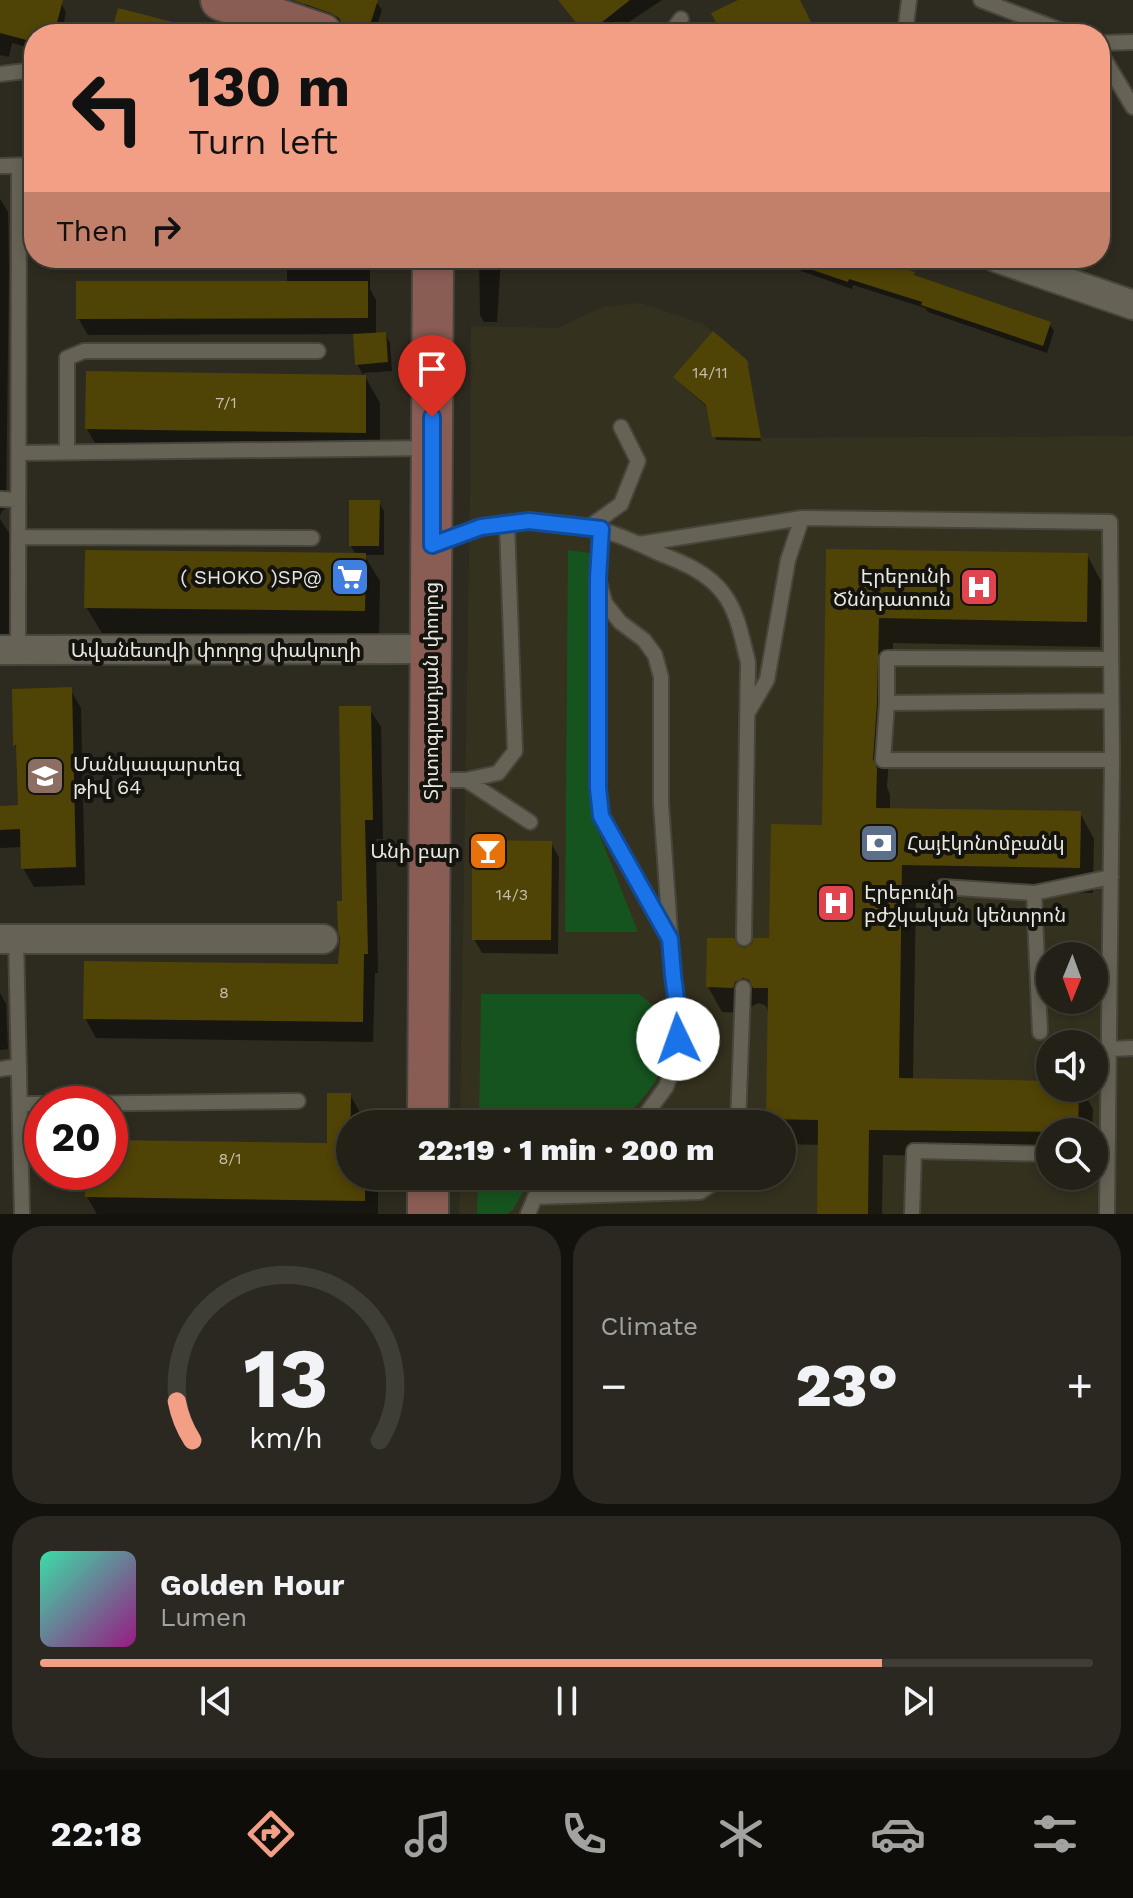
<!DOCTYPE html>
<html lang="en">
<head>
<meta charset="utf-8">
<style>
	:root { --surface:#222017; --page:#2a2820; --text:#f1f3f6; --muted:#a2a3a1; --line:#3f3e36; --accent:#f39f85 }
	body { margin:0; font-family:"Work Sans","Noto Sans Armenian",sans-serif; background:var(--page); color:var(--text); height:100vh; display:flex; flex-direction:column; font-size:30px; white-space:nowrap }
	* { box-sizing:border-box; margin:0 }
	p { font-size:26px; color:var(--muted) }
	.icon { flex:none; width:44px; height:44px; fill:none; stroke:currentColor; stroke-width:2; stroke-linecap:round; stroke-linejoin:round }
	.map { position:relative; height:1214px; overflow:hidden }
	.drawer { display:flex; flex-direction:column; gap:12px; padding:12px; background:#13120d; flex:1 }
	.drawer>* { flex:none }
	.guide { position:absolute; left:24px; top:24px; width:1086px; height:244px; border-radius:32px; box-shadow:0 4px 12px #0003,0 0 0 2px var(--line); background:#f39f85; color:#111; overflow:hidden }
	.needle { width:52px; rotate:181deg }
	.tools { position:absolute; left:1036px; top:942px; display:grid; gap:16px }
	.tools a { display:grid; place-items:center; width:72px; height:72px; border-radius:50%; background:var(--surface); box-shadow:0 4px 12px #0003,0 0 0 2px var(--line); font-size:40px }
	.speed { position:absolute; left:24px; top:1086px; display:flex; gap:16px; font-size:40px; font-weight:700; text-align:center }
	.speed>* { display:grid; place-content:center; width:104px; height:104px; border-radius:50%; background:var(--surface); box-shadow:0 4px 12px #0003,0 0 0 2px var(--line); line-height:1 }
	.speed .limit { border:12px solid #d22; background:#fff; color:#111 }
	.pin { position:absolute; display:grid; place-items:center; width:68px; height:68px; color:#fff; margin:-82px -34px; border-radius:50% 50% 50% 0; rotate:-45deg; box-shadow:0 0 8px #0007 }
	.pin .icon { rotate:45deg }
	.me { position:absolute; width:88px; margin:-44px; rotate:357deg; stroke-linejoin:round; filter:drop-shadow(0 0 6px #0008) }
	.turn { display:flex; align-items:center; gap:28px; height:168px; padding:0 32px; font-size:36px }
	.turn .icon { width:104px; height:104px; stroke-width:2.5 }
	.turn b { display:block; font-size:56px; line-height:68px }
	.then { display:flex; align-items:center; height:76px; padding:0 32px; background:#0003; gap:16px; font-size:30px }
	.big { font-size:60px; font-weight:800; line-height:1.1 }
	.drawer .widget { flex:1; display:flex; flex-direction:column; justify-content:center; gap:12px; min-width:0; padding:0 28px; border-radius:32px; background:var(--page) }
	.drawer .dial { align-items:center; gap:0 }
	.dial svg { height:208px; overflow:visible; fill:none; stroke:var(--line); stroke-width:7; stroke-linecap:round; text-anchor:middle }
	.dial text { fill:var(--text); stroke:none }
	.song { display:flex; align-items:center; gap:24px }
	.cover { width:96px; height:96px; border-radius:12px; background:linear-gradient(135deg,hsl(160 70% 55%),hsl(310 70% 35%)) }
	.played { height:8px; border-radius:4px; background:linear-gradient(90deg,var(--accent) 80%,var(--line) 80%) }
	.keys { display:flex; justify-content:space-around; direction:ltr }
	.heat { display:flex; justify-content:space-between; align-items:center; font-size:44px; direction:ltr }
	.drawer .tiles { flex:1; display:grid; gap:12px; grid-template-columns:1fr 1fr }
	.widget:last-child { grid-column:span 2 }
	.trip { position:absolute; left:336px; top:1110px; width:460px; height:80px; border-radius:40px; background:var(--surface); box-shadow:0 4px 12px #0003,0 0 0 2px var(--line); font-weight:800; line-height:80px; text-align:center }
	.tab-bar { display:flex; height:128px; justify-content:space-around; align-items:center; background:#0e0d09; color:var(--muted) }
	.tab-bar .icon { width:56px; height:56px }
	.tab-bar .on { color:var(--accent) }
	.tab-bar b { font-size:36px; color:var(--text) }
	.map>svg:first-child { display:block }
	.built { fill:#35311f; fill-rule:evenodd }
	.green { fill:#16541f }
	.shadow { fill:#0007 }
	.building { fill:#504306 }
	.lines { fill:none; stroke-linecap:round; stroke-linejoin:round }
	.lane-casing { stroke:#48463c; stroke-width:18 }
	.street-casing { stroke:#48463c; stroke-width:32 }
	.secondary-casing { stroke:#48463c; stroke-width:44 }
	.lane { stroke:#666356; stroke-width:14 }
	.street { stroke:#666356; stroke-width:28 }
	.secondary { stroke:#8a5d54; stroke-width:40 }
	.route-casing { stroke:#114b97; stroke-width:20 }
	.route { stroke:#1a73e8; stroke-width:14 }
	.labels { text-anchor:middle; stroke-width:8; stroke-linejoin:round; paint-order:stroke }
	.number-label { font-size:16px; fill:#c3bfaa }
	.poi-label { font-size:20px; fill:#e9e8e0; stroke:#14130d; text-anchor:end }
	.street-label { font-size:20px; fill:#e9e8e0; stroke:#14130d }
</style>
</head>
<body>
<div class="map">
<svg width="1133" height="1214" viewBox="0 0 1133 1214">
	<rect width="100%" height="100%" fill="#2d2a1f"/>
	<!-- built -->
	<path class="built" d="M640 303 703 324 751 364 748 367 761 438 1133 436V1214H459L460 1176H782V1124H460L470 491 471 326 557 328 603 307ZM1050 956H1094V1000H1050ZM1050 1044H1094V1088H1050ZM1050 1132H1094V1176H1050Z"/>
	<!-- green -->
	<path class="green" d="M568 550 595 554 593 818 638 932H565Z
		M481 994H639C646 1000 657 1007 662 1016 683 1059 647 1096 618 1124H479Z
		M478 1176H540L523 1191 513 1210 507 1214H477Z"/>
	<!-- shadow -->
	<path class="shadow" d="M0 0H49L61 3 66 12 61 34H34V49L12 43 9 57 0 55Z
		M305 0H375L382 10 374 34H350L346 27 337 21 309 12 304 3Z
		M562 0H662L623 26 620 21 603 34H585Z
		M0 199 8 212 9 267 6 508 2 511 0 516Z
		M287 258H370V289L376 300V334H385L390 343 392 371 363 373 380 403V458L102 455 87 429 364 377 357 364 355 334 88 335 78 318 287 283Z
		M479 258H501L497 322H484L480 315Z
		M774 258H851L914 274 916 277 1049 323 1054 331 1047 353 928 312 925 308 853 285 852 289 776 262Z
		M746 361 748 366 761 441 716 440 708 408 675 378Z
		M379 502 384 511V555H364L380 581 379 637 102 633 86 607 356 555 351 546Z
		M0 519 15 542 16 647H0Z
		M828 551 1087 555 1101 581 1100 647 893 643 891 730 887 787 890 795V810L1080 813 1094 839 1093 893 916 890 913 1080 1050 1083V1088H1081L1093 1109 1092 1132H1050V1158L883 1155 882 1214H818L820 1145 783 1144 782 1124H772L768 1118 770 1014 765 1005 758 1003 749 1008 747 1013 722 1012 708 987 738 948 745 950 771 940 823 827Z
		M70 689 81 708 85 885 34 887 23 868V847L0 848V808L20 807 18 751 15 745Z
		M369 708 381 727 383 839H376L378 973H375L373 1042 96 1038 85 1018 340 966 344 903Z
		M551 843 559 857 558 954 482 953 474 939Z
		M0 993 6 1004 8 1049 0 1050Z
		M350 1095 364 1119V1124H350V1176H378V1214H97L87 1197V1172H110V1142L329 1145Z"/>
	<!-- building -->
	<path class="building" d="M0 0H63L54 34H34V42L0 33Z
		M293 0H378L367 34 344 28 339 18 330 13Z
		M558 0H630L587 34H585Z
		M738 0H800L817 34H722L711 13Z
		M118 8 188 26 187 34H111Z
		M789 258H869L915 272 914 275 1051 322 1043 346 921 305 922 302 849 279 848 282 789 262Z
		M76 281H368V318L76 319Z
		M713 331 747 360 761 438 712 437 706 405 673 377Z
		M386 332 388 362 355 365 353 334Z
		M86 371 366 375V433L85 429Z
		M349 500H380L379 546H349Z
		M826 549 1088 553 1087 622 879 618 877 703 873 759 877 768 876 808 1081 811 1080 868 902 865 899 1078 1050 1081V1088H1079L1078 1132 869 1130 868 1214H817L818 1120 766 1119 768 988H753L749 980 743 978 735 982 733 988 706 987 707 938H734L738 946 745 948 752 944 754 938H769L771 824 822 825Z
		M85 550 366 553 365 611 84 608Z
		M72 687 76 867 21 869 20 829 0 830V806L18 805 16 745 13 746 12 689Z
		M339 706H371L373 820H365L368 954H364L363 1022 83 1019 84 961 338 964 340 938 338 931 337 901H342Z
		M472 840 552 841 551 940H472Z
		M327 1093H351L350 1176H365V1201L85 1197V1172H110V1140L327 1143Z"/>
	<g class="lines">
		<defs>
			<path id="lane" d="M981 0 1070 34
				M670 34 681 19
				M905 34 909 0
				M1100 43 1133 42
				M1100 52 1133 107
				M0 74 34 70
				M0 166 34 165
				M67 452V358L84 351H318
				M19 453 431 448
				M0 499 18 500
				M589 527 621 504 638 461 621 427
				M601 529 598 578 605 603 620 622 644 640 655 655 661 677V803L673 975 679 1022 677 1057 666 1087 639 1124
				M19 537 312 538
				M435 544C450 538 465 531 481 527 514 519 565 521 598 529 619 534 641 545 661 554 684 563 708 573 723 593 738 612 742 639 748 662L744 938
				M639 544 802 518 1110 522 1112 760 1107 1214
				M598 593V788L601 816 668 935
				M18 650 19 166
				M1111 701 887 703 883 760H1112
				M887 703V658L1111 659
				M747 714 767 680 788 560 802 518
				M434 780H466L498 773 515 751 507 524
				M466 780 530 822
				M943 887 1034 893 1111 877
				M1034 893 1040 1032
				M16 938 22 1214
				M1110 1049 1133 1048
				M0 1069 19 1066
				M20 1104H42
				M62 1104 298 1101
				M738 1124 743 988
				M535 1197 700 1192 724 1176
				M528 1214 535 1197 571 1176
				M912 1214 914 1151 1050 1154"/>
			<path id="street" d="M997 258 1133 305
				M0 650 431 649
				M0 939H323"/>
			<path id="secondary" d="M221 0 322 34
				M428 1124 433 258
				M428 1214V1176"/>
		</defs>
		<!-- lane casing -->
		<use href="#lane" class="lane-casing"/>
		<!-- street casing -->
		<use href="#street" class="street-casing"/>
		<!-- secondary casing -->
		<use href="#secondary" class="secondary-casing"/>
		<!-- lane -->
		<use href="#lane" class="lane"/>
		<!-- street -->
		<use href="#street" class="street"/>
		<!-- secondary -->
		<use href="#secondary" class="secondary"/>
	</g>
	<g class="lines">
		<defs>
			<path id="route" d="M432 417V545L481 527 529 521 601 529 598 578V788L601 816 670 939 673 975 679 1022 678 1039"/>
		</defs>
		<!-- route casing -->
		<use href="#route" class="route-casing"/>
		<!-- route -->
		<use href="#route" class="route"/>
	</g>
	<!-- icons -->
	<defs>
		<symbol id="supermarket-square" viewBox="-11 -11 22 22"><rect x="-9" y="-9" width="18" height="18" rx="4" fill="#3f7fe0" stroke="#14130d"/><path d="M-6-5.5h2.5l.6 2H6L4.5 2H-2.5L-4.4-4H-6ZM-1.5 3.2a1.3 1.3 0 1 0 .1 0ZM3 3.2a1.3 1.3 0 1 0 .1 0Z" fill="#fff"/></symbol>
		<symbol id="hospital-square" viewBox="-11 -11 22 22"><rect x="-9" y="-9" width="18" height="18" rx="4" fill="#e0444e" stroke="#14130d"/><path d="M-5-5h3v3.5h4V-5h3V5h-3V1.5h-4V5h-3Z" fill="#fff"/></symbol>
		<symbol id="school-square" viewBox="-11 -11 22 22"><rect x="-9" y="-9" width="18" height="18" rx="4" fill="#8d6e63" stroke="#14130d"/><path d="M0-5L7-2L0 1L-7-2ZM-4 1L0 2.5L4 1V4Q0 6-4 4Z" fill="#fff"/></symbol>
		<symbol id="bank-square" viewBox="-11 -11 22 22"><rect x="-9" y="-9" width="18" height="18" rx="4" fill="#5c6f8a" stroke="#14130d"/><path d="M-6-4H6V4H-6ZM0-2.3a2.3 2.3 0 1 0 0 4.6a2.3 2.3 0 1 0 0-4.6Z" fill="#fff"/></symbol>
		<symbol id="bar-square" viewBox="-11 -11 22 22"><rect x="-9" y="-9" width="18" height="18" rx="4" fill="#e8710a" stroke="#14130d"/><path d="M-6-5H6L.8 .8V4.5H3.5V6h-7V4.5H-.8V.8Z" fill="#fff"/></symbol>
	</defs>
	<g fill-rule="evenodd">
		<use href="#supermarket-square" x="328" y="555" width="44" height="44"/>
		<use href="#hospital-square" x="957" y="565" width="44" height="44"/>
		<use href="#school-square" x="23" y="754" width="44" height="44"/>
		<use href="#bank-square" x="857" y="821" width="44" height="44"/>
		<use href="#bar-square" x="466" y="829" width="44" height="44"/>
		<use href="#hospital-square" x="814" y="881" width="44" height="44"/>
	</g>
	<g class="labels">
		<!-- number labels -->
		<g class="number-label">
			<text x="710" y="378">14/11</text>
			<text x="226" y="408">7/1</text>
			<text x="512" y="900">14/3</text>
			<text x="224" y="998">8</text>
			<text x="230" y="1164">8/1</text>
		</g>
		<!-- poi labels -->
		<g class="poi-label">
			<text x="951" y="583">Էրեբունի<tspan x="951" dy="23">Ծննդատուն</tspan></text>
			<text x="322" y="584">( SHOKO )SP@</text>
			<text x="73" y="771" text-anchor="start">Մանկապարտեզ<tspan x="73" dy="23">թիվ 64</tspan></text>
			<text x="907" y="850" text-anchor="start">Հայէկոնոմբանկ</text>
			<text x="460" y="858">Անի բար</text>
			<text x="864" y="899" text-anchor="start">Էրեբունի<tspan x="864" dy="23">բժշկական կենտրոն</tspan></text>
		</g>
		<!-- street labels -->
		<g class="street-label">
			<text x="216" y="657">Ավանեսովի փողոց փակուղի</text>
			<text transform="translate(431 691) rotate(-90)" y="7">Տիտոգրադյան փողոց</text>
		</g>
	</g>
</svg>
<div class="tools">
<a><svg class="needle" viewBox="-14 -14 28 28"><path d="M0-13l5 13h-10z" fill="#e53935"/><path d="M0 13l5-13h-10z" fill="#a2a3a1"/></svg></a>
<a><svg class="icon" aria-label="sound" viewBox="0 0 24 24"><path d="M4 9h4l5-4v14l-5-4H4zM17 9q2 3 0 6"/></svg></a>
<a><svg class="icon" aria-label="search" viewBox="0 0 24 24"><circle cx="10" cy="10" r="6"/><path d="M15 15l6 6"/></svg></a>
</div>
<div class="speed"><div class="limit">20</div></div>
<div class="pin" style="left:432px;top:417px;background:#d93025"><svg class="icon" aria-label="arrive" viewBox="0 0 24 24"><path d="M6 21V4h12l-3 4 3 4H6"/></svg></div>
<svg class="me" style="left:678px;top:1039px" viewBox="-20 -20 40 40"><circle r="19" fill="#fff"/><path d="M0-13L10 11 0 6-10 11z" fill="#1a73e8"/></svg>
<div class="trip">22:19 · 1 min · 200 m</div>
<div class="guide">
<div class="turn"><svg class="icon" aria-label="left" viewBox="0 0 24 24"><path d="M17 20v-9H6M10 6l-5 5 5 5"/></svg><div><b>130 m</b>Turn left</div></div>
<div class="then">Then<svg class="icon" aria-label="right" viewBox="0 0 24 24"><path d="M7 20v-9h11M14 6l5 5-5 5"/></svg></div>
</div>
</div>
<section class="drawer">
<div class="tiles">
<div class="widget dial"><svg viewBox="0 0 100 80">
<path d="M14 69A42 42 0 1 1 86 69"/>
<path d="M14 69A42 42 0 0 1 8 54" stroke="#f39f85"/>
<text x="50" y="56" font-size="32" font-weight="700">13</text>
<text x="50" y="72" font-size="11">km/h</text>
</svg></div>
<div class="widget"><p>Climate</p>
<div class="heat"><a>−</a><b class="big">23°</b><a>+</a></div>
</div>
<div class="widget">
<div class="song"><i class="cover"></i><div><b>Golden Hour</b><p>Lumen</p></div></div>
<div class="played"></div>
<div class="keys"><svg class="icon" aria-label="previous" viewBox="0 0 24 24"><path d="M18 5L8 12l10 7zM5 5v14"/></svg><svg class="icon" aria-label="pause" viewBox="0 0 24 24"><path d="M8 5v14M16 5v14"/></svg><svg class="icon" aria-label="next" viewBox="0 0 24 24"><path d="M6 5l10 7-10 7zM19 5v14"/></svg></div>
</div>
</div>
</section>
<nav class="tab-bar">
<b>22:18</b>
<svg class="icon on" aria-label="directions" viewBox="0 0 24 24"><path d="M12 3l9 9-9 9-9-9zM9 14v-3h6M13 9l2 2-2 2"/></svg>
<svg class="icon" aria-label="music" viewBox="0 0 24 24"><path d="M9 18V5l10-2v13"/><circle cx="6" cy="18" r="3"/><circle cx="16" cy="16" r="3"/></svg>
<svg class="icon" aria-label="phone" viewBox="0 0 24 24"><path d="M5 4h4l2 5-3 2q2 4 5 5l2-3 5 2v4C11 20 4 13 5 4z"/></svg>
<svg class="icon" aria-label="climate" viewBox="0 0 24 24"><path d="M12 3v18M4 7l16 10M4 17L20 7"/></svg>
<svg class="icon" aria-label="car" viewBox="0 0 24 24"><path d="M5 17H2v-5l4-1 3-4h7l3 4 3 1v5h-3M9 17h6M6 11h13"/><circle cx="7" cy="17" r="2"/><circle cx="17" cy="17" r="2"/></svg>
<svg class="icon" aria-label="filters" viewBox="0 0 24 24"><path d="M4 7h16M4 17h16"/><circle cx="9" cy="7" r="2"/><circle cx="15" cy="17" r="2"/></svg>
</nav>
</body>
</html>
